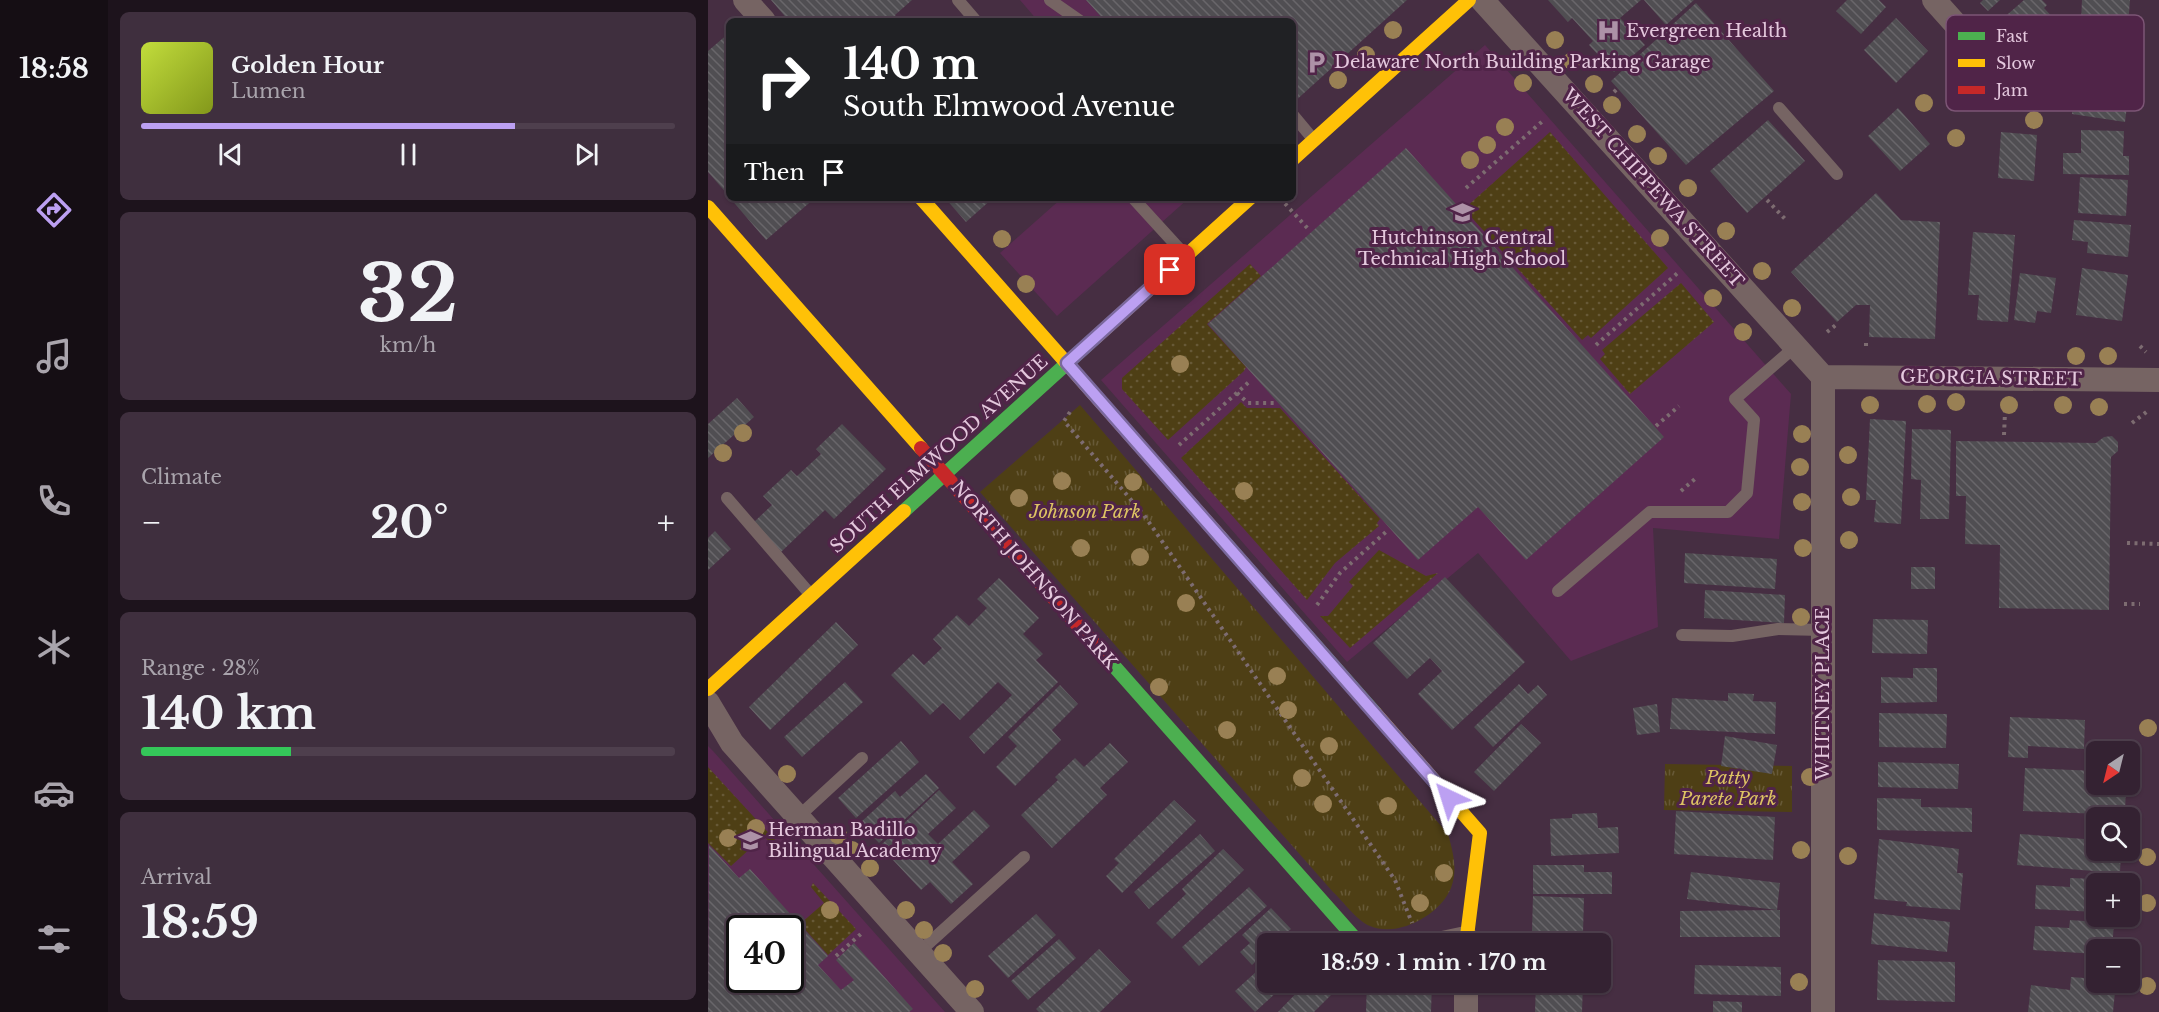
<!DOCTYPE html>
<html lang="en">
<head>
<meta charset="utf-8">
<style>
	:root { --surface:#342232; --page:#3f2f3e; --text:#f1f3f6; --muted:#a9a4ac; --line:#4e3f4d; --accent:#bca0f2 }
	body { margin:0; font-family:"Libre Baskerville",serif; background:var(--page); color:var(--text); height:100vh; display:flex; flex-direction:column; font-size:22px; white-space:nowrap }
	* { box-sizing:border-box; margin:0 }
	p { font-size:20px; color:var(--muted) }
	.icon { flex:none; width:33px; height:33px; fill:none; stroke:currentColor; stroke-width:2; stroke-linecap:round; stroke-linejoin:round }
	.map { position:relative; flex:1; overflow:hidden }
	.sheet { display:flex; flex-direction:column; gap:12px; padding:12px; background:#1d131c; width:600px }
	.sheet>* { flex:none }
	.banner { position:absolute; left:18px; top:18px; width:570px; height:183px; border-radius:9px; box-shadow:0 2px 4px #0004,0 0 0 2px var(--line); background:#202124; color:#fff; overflow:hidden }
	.needle { width:39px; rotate:215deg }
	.buttons { position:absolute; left:1378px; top:741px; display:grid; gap:12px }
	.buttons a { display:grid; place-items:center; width:54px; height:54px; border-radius:9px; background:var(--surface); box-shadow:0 2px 4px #0004,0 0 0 2px var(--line); font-size:30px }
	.speed { position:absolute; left:18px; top:915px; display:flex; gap:12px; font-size:30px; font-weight:700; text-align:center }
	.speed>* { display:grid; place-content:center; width:78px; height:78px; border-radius:50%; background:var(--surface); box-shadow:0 2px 4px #0004,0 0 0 2px var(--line); line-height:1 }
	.speed .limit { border:3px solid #111; border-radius:9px; background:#fff; color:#111 }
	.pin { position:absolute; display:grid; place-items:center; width:51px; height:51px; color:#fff; margin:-26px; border-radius:12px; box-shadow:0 3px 9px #0006 }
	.me { position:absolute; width:66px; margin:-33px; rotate:319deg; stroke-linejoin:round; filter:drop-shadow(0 0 4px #0008) }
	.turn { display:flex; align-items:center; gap:21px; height:126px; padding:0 18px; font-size:27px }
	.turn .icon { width:78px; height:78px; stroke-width:2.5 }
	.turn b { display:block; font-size:42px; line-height:51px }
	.then { display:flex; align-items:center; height:57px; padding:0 18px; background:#0003; gap:12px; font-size:22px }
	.big { font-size:45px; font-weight:700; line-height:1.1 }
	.sheet .card { flex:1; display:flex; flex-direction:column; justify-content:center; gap:9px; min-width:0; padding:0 21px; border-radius:9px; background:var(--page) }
	.sheet .dial { align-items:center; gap:0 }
	.dial b { font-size:78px; line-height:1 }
	.song { display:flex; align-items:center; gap:18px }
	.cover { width:72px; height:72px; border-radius:9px; background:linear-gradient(135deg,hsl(70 70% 55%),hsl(70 70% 35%)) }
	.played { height:6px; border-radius:3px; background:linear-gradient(90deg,var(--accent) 70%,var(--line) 70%) }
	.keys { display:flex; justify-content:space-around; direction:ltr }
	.heat { display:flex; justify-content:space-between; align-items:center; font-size:33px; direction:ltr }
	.charge { height:9px; border-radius:4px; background:linear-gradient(90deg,#34c759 28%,var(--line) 0) }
	.trip { position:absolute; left:549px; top:933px; width:354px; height:60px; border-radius:9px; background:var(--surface); box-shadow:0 2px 4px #0004,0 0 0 2px var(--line); font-weight:700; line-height:60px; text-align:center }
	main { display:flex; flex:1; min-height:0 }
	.menu { display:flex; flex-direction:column; width:108px; justify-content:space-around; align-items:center; background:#150e14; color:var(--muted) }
	.menu .icon { width:42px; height:42px }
	.menu .selected { color:var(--accent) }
	.menu b { font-size:27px; color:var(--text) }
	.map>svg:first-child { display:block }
	.built { fill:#5b2b52; fill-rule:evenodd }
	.grass { fill:url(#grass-dots) }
	.park { fill:url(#park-tufts) }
	.building { fill:url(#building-back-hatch); fill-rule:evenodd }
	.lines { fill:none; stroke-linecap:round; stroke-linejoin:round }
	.path { stroke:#7d6c71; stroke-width:4; stroke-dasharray:3 4.5; stroke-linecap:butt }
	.lane { stroke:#766463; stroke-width:12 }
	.street { stroke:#766463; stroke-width:24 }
	.fast { stroke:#4caf50; stroke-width:14 }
	.slow { stroke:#ffc107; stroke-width:14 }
	.jam { stroke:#c62828; stroke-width:14 }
	.tree { fill:#998054 }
	.route-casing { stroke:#7a689d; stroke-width:15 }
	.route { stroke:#bca0f2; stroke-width:10 }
	.labels { text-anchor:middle; stroke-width:6; stroke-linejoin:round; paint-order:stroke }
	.poi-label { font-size:18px; fill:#e4c8dd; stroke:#502448; text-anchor:start }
	.street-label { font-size:18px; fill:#e4c8dd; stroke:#502448 }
	.park-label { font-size:18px; font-style:italic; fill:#ddc363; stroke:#502448 }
	.key { fill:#502448; stroke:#7c5575; stroke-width:1.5 }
	.key-label { font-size:16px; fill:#e4c8dd }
</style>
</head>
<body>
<main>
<nav class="menu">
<b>18:58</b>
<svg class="icon selected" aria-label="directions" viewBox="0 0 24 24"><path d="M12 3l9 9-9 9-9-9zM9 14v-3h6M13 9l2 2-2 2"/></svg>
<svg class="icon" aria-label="music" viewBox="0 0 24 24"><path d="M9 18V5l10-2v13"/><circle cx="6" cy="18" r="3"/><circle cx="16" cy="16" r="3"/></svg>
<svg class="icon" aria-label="phone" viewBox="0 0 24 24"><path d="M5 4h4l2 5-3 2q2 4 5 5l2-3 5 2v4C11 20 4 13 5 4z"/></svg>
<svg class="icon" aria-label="climate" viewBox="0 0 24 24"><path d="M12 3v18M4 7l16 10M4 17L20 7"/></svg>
<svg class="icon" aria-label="car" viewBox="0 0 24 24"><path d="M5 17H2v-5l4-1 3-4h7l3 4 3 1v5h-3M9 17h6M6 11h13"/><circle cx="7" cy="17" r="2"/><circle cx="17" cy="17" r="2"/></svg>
<svg class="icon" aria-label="filters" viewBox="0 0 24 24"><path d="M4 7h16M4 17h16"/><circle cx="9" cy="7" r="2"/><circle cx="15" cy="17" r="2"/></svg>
</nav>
<section class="sheet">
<div class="card">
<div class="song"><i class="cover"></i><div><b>Golden Hour</b><p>Lumen</p></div></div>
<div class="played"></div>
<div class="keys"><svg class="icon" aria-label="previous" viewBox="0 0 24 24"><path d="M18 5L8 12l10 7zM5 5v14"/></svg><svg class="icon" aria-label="pause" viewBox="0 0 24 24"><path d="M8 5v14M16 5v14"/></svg><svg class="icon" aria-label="next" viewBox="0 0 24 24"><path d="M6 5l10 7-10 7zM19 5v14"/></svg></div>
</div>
<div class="card dial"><b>32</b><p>km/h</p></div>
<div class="card"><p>Climate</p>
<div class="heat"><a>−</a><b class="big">20°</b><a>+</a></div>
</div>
<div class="card"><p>Range · 28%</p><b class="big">140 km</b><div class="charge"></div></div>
<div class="card"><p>Arrival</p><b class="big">18:59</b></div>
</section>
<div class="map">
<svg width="1451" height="1012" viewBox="0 0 1451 1012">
	<defs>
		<pattern id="grass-dots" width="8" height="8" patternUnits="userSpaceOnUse" patternTransform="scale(1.5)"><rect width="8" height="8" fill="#4e3f15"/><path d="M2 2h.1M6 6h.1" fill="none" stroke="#675937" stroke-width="1.8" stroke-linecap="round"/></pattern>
		<pattern id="park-tufts" width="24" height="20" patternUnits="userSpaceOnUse" patternTransform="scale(1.5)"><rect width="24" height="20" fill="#4e3f15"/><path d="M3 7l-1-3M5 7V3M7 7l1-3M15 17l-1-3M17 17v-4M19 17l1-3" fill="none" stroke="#675937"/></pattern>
		<pattern id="building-back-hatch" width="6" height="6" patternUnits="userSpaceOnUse" patternTransform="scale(1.5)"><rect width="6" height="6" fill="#504e52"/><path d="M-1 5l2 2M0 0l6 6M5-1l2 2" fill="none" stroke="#69666a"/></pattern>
	</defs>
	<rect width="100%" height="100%" fill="#462e42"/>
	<!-- built -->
	<path class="built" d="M312 0H378L397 21H330Z
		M777 45 1083 394 1071 539 945 528 950 627 863 661 770 553 639 662 393 380Z
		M354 198H481L349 316 292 253Z
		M0 746 5 751 237 1012H0ZM32 928H82V980H32Z"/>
	<!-- grass -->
	<path class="grass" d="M842 132 960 268 883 338 880 335 874 340 756 209Z
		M542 264 553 276 499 324 538 367 536 371 460 440 414 389V378Z
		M973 283 1006 322 922 394 892 359 897 354 894 350Z
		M533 402 539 408H572L672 519 669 523 671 526 627 563 599 600 473 458Z
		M671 550 718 576 730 573 642 648 612 616H620L645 586 641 582Z
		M0 767 80 854 74 855 56 836 23 866 0 843Z
		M105 883 148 929 120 955 92 924 116 903 103 887Z"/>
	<!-- park -->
	<path class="park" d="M372 405 740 834C745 852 750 870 743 888 732 915 690 938 662 926 649 921 635 901 625 892L272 492Z
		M957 764 1084 766V812L956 810Z"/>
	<!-- building -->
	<path class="building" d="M63 0H204L187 15 192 21H81Z
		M378 0H699L585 103V21H397Z
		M840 0H933L912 18 937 45 906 72 881 45 885 41 864 18 860 22Z
		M936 0H986L958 25Z
		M1139 0H1171L1178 7 1153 34 1128 11Z
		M1275 0H1292L1280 11 1272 3Z
		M1316 0H1334L1339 5 1336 8 1348 21 1322 44 1310 30 1305 35 1292 21Z
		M1374 0H1422L1420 25 1373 22Z
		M988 3 1066 91 978 165 903 81Z
		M1188 18 1220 51 1188 83 1156 50Z
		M21 33V196L0 172V51Z
		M1368 83 1421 90 1417 122 1364 114Z
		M1190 108 1222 144 1192 171 1160 136Z
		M1060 120 1097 161 1039 213 1002 171Z
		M1373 130 1416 131 1415 156H1421V175L1355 174V153H1373Z
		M1293 132 1329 135 1326 181 1290 178Z
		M698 148 956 437 818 560 770 507 710 560 500 324Z
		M1372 177 1420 180 1418 216 1370 213Z
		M1168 193 1193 220 1232 222 1227 339 1161 337 1162 305H1148L1129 322 1083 272Z
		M22 198H107L58 240Z
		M237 198H285L258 222Z
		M1366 220 1423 225 1420 257 1379 253 1380 242 1364 240Z
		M1265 232 1307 235 1300 322 1269 320 1271 295H1260Z
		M1374 268 1420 275 1414 321 1368 315Z
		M1312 273 1348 278 1343 313 1329 311 1327 323 1306 320Z
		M29 398 46 417 0 458V424Z
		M1162 419 1198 421 1193 524 1166 522 1168 500H1158Z
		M134 424 178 469 126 519 117 510 73 552 45 523 64 505 55 496 83 470 89 476 113 454 108 449Z
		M1204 429 1243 430 1241 519H1212L1213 480 1203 479Z
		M1404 436 1410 442V451L1403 457 1401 610 1291 608 1292 545 1257 544 1258 496H1248V441L1388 443 1396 437Z
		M7 531 23 549 0 570V538Z
		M977 553 1069 559 1067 589 976 583Z
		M1203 567H1227V589H1203Z
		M737 577 817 662 744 730 710 694 734 671 722 658 699 679 665 643Z
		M291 578 331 618 315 634 335 654 328 660 350 682 276 754 261 737 304 695 290 682 252 720 235 703 222 715 183 675 205 654 216 665 234 648 225 639 249 615 261 626 279 608 269 599Z
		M997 590 1077 595 1076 623 996 618Z
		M1165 619 1220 620 1219 654 1164 653Z
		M128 622 150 645 62 730 41 707Z
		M1205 668H1229V702L1173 703V677L1205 678Z
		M137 682 155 702 94 757 76 737Z
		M811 684 820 694 830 685 839 695 785 747 766 727Z
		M352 685 370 704 344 730 353 740 307 786 288 767 309 746 300 737Z
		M1020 693 1046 694 1045 701 1068 702 1067 734 962 729 964 698 1020 701Z
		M949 704 952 732 929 735 925 708Z
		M1171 713 1239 714 1238 748 1171 747Z
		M1302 717 1377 720 1376 749 1320 746V758L1300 757Z
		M813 724 833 743 786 791 766 772Z
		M1017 736 1069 745 1064 774 1013 766Z
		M193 741 211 762 148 818 130 798Z
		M402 743 420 762 392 788 399 795 344 848 313 815 350 780 347 777 367 758 376 767Z
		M1170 762 1251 764 1250 789 1170 787Z
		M1317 768 1389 771V784H1418L1417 815 1315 811Z
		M218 774 231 788 171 843 152 823 187 791 192 797Z
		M231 790 248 808 220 834 230 844 266 810 282 826 244 862 265 884 243 904 222 882 213 890 172 846Z
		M1169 798 1213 799V807L1264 808V832L1169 830Z
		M466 800 488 821 414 893 398 876 411 863 406 859Z
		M968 811 1067 817 1065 860 966 854Z
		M889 813 890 828 910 827 911 853 843 856 842 819 864 818V814Z
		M492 834 507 851 441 909 426 892Z
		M1312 834 1389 840V850H1413L1412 873 1309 865Z
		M1171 839 1251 849 1249 873H1255L1252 910 1198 906 1199 902 1166 899Z
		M1 845 31 878 42 869 120 956 110 965 133 990 146 980 128 960 146 943 205 1009 201 1012H0ZM32 928H82V980H32Z
		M515 849 536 870 464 939 448 923 478 894 474 889Z
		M825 865H876V872H904V894H825Z
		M983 872 1072 883 1069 910 979 899Z
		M1362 878 1413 880V884H1389V912L1327 909 1328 885 1362 887Z
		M541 887 559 906 491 966 474 947Z
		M825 896 876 898 875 933 824 931Z
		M563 908 583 929 566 944H560V950L544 965 532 952 542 943 534 935Z
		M1072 910V937H972V911Z
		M1166 913 1242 922 1239 952 1163 944Z
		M328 914 348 935 300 978 280 956Z
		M1362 920 1406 923 1404 950H1389V954L1325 950 1327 926 1361 928Z
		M825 934 876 937V944H825Z
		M588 935 596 944H578Z
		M351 939 368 958 320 1000 303 981Z
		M391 949 423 982 392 1012H331L328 1009Z
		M1170 960 1247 962V1002L1169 1000Z
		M560 961V982H580L547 1012 527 991Z
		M987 965 1073 967V996L986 994Z
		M1363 977 1389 979V982H1408L1405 1012H1320L1323 985 1362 990Z
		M599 982H630L633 985 606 1012H570Z
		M659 982H724L723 1012H658Z
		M828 982H875L874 1012H827Z
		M1005 1001 1034 1002V1012H1005Z"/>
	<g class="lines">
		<!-- path -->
		<path class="path" d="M906 92 910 88
			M758 188 837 119
			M572 198 602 231
			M1059 200 1078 220
			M1119 332 1129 324
			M888 345 972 271
			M1158 346V339
			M1432 346 1438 352
			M529 393 540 403H566
			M362 412 356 421 436 515 687 880 704 923
			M1424 423 1441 410
			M948 426 971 406
			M1296 435 1297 412
			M471 445 541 382
			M973 491 988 478
			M1419 543 1451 544
			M1416 604H1432
			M609 605 632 573 678 532
			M128 956 154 933"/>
		<!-- lane -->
		<path class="lane" d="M250 0 268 21
			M342 0 372 21
			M1071 108 1129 174
			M585 115 605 139
			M425 198 477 255
			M19 498 102 594
			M850 591 942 512H1020L1039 493 1046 420 1027 399 1088 346
			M974 635 1024 636 1070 629 1115 630
			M90 817 154 758
			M211 952 316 857"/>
		<!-- street -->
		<path class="street" d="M37 0 56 21
			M774 0 1115 377
			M1226 0 1301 84
			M1115 377 1451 380
			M0 703 24 743 264 1012
			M730 944 758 938
			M758 1012V982
			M1115 1012V377"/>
		<!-- fast -->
		<path class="fast" d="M196 511 388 337
			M512 537 667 713
			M398 657 652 944"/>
		<!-- slow -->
		<path class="slow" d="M585 159 761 0
			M213 198 512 537
			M0 207 213 448
			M388 337 542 198
			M0 689 196 511
			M667 713 772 833 758 944"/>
		<!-- jam -->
		<path class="jam" d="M213 448 398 657"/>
	</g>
	<!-- trees -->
	<g class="tree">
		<circle cx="685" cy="30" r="9"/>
		<circle cx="847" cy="40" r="9"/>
		<circle cx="658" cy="55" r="9"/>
		<circle cx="864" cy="61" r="9"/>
		<circle cx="630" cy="80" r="9"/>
		<circle cx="815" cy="83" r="9"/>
		<circle cx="886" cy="84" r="9"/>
		<circle cx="1216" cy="103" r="9"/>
		<circle cx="904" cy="105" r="9"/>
		<circle cx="1326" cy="120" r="9"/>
		<circle cx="797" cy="127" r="9"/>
		<circle cx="929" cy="134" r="9"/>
		<circle cx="1248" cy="138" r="9"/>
		<circle cx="779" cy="145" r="9"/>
		<circle cx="950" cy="156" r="9"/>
		<circle cx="762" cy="160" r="9"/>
		<circle cx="980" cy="188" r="9"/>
		<circle cx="1018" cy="231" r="9"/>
		<circle cx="952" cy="238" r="9"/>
		<circle cx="294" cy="239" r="9"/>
		<circle cx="1054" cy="271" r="9"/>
		<circle cx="318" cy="284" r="9"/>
		<circle cx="1005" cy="298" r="9"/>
		<circle cx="1084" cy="308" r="9"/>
		<circle cx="1035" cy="332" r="9"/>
		<circle cx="1368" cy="356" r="9"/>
		<circle cx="1400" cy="356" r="9"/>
		<circle cx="472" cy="364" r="9"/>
		<circle cx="1248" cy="402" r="9"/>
		<circle cx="1219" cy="404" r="9"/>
		<circle cx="1162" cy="405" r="9"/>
		<circle cx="1301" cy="405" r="9"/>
		<circle cx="1355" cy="405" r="9"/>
		<circle cx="1391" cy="407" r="9"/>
		<circle cx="35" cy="433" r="9"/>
		<circle cx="1094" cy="434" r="9"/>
		<circle cx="15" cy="453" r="9"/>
		<circle cx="1140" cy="455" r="9"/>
		<circle cx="1092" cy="467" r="9"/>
		<circle cx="354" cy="481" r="9"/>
		<circle cx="425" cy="482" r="9"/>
		<circle cx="536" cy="491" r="9"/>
		<circle cx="1143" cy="497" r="9"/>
		<circle cx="311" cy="498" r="9"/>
		<circle cx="1094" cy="502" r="9"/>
		<circle cx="1141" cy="540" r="9"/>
		<circle cx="373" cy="548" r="9"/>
		<circle cx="1095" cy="548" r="9"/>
		<circle cx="432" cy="557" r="9"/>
		<circle cx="478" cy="603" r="9"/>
		<circle cx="1093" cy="617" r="9"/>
		<circle cx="569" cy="676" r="9"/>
		<circle cx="451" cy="687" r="9"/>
		<circle cx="580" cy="710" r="9"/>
		<circle cx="1440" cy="728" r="9"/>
		<circle cx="519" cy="730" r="9"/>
		<circle cx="621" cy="746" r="9"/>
		<circle cx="79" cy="774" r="9"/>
		<circle cx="1102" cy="777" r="9"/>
		<circle cx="594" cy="778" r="9"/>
		<circle cx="615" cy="804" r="9"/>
		<circle cx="680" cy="806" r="9"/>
		<circle cx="48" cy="828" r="9"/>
		<circle cx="130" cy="835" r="9"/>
		<circle cx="20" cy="838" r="9"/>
		<circle cx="144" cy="850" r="9"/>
		<circle cx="1093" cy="850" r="9"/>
		<circle cx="1140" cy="856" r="9"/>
		<circle cx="1439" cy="857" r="9"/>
		<circle cx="162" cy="868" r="9"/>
		<circle cx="736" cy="873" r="9"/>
		<circle cx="712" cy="903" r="9"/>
		<circle cx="1439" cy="903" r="9"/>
		<circle cx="122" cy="910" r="9"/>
		<circle cx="198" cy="910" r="9"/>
		<circle cx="216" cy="930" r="9"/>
		<circle cx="235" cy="953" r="9"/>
		<circle cx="1091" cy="982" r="9"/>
		<circle cx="1439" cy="986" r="9"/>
		<circle cx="267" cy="989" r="9"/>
	</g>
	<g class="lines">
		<defs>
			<path id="route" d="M462 270 359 363 741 798"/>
		</defs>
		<!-- route casing -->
		<use href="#route" class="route-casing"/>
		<!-- route -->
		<use href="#route" class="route"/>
	</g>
	<!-- icons -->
	<defs>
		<symbol id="hospital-bare" viewBox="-9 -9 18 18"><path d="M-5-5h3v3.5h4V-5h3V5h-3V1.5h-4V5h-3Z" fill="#ad92a7" stroke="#502448" stroke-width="2.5" paint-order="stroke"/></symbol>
		<symbol id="parking-bare" viewBox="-9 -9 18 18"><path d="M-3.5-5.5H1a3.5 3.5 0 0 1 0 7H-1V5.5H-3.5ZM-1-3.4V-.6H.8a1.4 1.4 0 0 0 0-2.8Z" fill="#ad92a7" stroke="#502448" stroke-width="2.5" paint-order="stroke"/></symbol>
		<symbol id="school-bare" viewBox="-9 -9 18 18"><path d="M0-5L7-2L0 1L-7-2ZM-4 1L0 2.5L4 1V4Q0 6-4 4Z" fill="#ad92a7" stroke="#502448" stroke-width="2.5" paint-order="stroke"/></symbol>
	</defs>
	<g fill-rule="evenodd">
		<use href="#hospital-bare" x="884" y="14" width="33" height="33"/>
		<use href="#parking-bare" x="592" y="46" width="33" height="33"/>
		<use href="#school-bare" x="738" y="196" width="33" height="33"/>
		<use href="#school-bare" x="26" y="824" width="33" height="33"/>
	</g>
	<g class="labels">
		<!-- poi labels -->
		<g class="poi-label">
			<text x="918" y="37">Evergreen Health</text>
			<text x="626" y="68">Delaware North Building Parking Garage</text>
			<text x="754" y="244" text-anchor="middle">Hutchinson Central<tspan x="754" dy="21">Technical High School</tspan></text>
			<text x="60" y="836">Herman Badillo<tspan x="60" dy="21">Bilingual Academy</tspan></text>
		</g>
		<!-- street labels -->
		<g class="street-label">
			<text transform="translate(945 188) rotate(48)" y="6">WEST CHIPPEWA STREET</text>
			<text transform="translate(1283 378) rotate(1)" y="6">GEORGIA STREET</text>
			<text transform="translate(231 454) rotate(-42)" y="6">SOUTH ELMWOOD AVENUE</text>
			<text transform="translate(326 575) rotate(49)" y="6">NORTH JOHNSON PARK</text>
			<text transform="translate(1115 694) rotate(-90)" y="6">WHITNEY PLACE</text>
		</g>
		<!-- park labels -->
		<g class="park-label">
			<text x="377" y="518">Johnson Park</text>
			<text x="1020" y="784">Patty<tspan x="1020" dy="21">Parete Park</tspan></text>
		</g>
	</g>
	<!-- legend -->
	<rect x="1238" y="15" width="198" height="96" rx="9" class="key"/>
	<rect x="1250" y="32" width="27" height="8" fill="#4caf50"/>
	<rect x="1250" y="59" width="27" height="8" fill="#ffc107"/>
	<rect x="1250" y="86" width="27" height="8" fill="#c62828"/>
	<g class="key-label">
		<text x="1288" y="42">Fast</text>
		<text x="1288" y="69">Slow</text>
		<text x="1288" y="96">Jam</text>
	</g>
</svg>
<div class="buttons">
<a><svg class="needle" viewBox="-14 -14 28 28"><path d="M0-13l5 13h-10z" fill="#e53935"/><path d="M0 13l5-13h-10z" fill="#a9a4ac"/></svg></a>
<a><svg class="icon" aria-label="search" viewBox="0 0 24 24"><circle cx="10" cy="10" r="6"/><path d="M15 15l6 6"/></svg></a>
<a>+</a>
<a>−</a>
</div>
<div class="speed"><div class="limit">40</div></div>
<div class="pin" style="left:462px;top:270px;background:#d93025"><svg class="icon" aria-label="arrive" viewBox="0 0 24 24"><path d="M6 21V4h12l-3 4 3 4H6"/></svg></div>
<svg class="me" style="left:741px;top:798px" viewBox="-20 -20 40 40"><path d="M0-17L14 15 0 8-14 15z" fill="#bca0f2" stroke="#fff" stroke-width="4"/></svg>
<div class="trip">18:59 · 1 min · 170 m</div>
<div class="banner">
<div class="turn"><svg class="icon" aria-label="right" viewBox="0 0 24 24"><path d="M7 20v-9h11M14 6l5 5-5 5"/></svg><div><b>140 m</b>South Elmwood Avenue</div></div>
<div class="then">Then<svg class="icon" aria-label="arrive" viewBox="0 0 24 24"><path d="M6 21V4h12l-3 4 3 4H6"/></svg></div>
</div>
</div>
</main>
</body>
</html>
